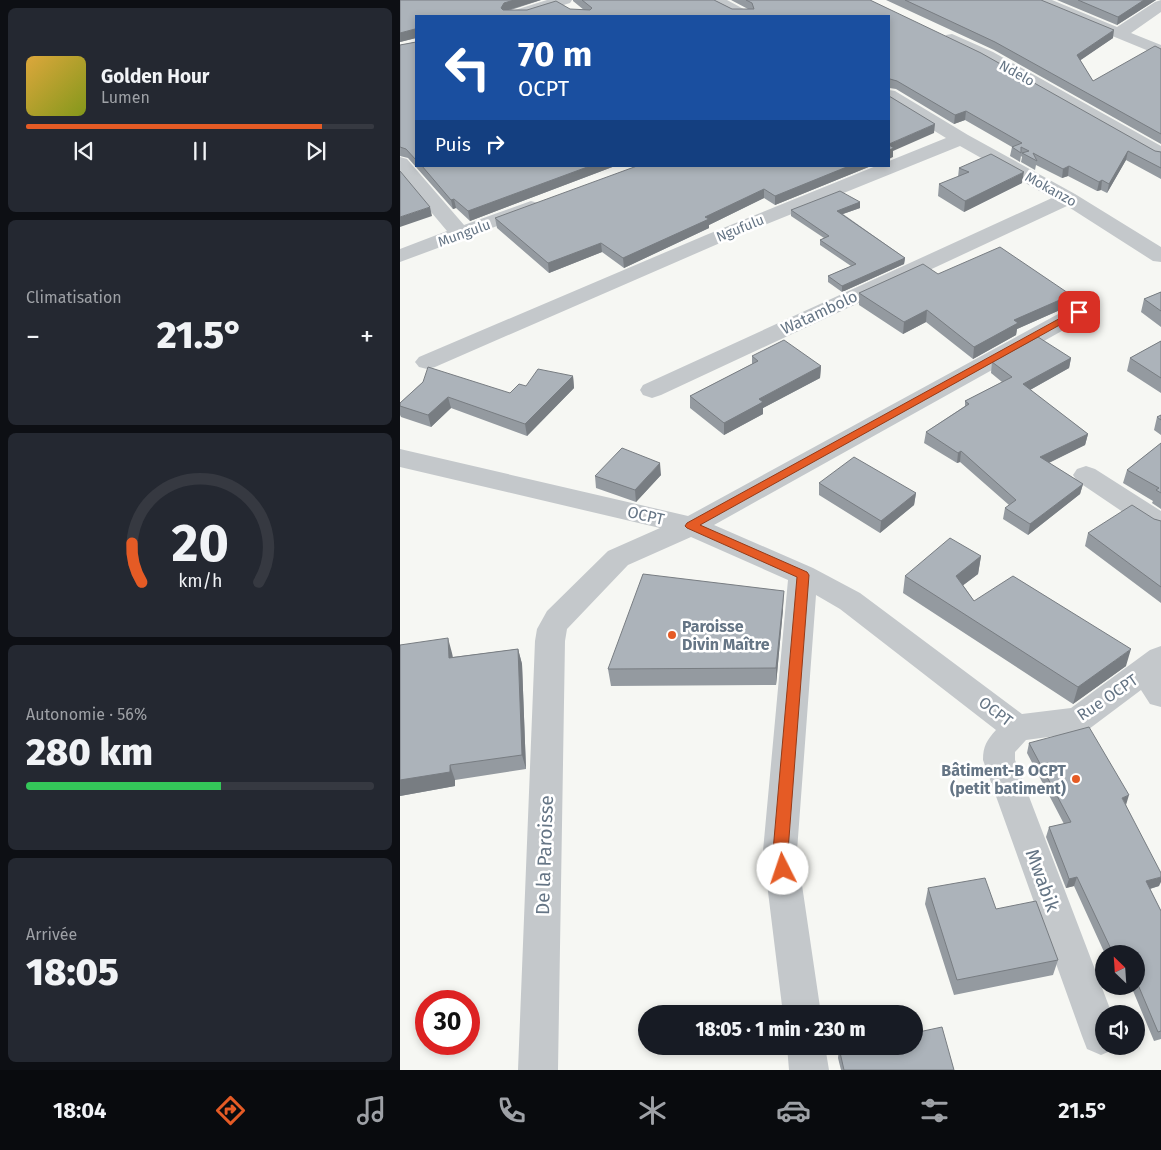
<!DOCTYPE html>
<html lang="fr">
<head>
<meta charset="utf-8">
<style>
	:root { --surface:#171b24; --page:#242831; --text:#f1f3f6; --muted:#9ea1a6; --line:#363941; --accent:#e55b25 }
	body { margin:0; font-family:"Fira Sans",sans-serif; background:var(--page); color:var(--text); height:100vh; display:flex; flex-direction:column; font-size:19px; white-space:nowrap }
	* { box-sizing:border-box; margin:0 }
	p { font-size:16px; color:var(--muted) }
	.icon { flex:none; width:28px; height:28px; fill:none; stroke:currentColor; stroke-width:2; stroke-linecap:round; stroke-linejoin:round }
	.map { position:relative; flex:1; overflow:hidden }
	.sheet { display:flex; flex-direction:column; gap:8px; padding:8px; background:#0d0f14; width:400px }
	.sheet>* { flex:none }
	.top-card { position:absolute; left:15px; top:15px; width:475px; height:152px; border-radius:0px; box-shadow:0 2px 8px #0003; background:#1a4fa0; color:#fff; overflow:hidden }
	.needle { width:32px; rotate:335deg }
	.tools { position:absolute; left:695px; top:945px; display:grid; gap:10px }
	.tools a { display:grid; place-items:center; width:50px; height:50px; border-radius:50%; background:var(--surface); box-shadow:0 2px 8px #0003; font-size:25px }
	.speed { position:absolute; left:15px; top:990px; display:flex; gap:10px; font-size:25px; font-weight:700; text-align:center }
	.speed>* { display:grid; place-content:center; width:65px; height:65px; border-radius:50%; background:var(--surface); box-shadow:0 2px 8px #0003; line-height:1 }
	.speed .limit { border:8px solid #d22; background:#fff; color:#111 }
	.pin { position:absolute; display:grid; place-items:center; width:42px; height:42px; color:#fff; margin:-21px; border-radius:10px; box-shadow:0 2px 8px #0006 }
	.me { position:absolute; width:55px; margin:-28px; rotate:356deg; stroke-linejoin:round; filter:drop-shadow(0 0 4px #0008) }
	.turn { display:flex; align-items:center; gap:18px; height:105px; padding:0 20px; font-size:22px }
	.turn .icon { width:65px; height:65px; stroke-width:2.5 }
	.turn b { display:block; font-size:35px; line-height:42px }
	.then { display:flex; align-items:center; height:48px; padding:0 20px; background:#0003; gap:10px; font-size:19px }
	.big { font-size:38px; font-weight:800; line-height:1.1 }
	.sheet .card { flex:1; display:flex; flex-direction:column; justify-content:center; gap:8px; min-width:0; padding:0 18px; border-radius:8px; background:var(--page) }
	.sheet .dial { align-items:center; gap:0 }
	.dial svg { height:130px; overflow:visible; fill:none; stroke:var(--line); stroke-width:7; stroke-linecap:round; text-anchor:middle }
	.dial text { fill:var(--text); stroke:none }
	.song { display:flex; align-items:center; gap:15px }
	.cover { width:60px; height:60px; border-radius:8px; background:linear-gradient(135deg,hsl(40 70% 55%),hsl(70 70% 35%)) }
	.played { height:5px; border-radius:2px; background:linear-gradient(90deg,var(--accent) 85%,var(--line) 85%) }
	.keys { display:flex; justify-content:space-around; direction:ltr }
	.heat { display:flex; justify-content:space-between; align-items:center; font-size:28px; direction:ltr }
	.charge { height:8px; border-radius:4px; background:linear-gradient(90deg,#34c759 56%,var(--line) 0) }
	.trip { position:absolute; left:238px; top:1005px; width:285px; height:50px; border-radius:25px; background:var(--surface); box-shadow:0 2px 8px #0003; font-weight:800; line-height:50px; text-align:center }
	.dock { display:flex; height:80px; justify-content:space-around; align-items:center; background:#090b0e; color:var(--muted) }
	.dock .icon { width:35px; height:35px }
	.dock .on { color:var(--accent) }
	.dock b { font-size:22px; color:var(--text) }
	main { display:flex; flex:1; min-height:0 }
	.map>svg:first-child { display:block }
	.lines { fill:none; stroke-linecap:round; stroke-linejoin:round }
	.minor { fill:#c4c8cb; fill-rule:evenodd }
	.wall { fill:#949aa0 }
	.shaded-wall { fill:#787d82 }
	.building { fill:#acb3ba; stroke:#787d82 }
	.route { fill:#e55b25; stroke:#953b18 }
	.poi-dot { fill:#e55b25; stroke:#fff; stroke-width:2 }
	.labels { text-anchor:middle; stroke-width:5; stroke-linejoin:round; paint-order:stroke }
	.far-street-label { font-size:14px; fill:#657585; stroke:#fff }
	.street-label { font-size:16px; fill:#657585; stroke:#fff }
	.poi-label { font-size:16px; font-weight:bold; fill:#657585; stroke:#fff; text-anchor:start }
	.near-street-label { font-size:19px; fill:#657585; stroke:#fff }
</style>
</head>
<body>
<main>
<section class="sheet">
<div class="card">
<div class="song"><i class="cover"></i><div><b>Golden Hour</b><p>Lumen</p></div></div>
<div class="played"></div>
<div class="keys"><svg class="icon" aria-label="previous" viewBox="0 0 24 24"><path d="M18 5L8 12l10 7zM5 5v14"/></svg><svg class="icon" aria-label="pause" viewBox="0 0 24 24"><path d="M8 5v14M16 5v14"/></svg><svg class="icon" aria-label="next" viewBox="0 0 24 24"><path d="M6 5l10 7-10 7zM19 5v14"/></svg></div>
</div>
<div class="card"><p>Climatisation</p>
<div class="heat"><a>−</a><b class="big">21.5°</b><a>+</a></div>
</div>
<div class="card dial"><svg viewBox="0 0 100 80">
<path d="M14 69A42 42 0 1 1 86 69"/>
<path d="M14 69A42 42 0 0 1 8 45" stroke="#e55b25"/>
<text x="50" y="56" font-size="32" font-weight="700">20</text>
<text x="50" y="72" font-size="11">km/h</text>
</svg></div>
<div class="card"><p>Autonomie · 56%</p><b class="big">280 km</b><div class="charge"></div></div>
<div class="card"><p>Arrivée</p><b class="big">18:05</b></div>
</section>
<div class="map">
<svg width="761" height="1070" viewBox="0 0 761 1070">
	<rect width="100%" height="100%" fill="#f6f7f3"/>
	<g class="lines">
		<!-- minor -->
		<path class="minor" d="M147 0H172L170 3 128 16H104L106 13Z
			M307 0H327L351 13 353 16H333L309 3Z
			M630 0H652L717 27 755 2 761 0V12L731 33 761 45V56L632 3Z
			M552 34 593 52 761 146V160L754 158 581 60 546 43 544 39 546 35Z
			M489 90 495 91 568 135 675 194 761 247V262L753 261 667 206 261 395 252 398 243 395 240 390 243 385 652 198 560 146 320 243 35 367 27 369 19 367 15 362 19 357 306 235 476 166H489V161L546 138 489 103Z
			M0 157 7 159 64 225 131 201 138 203 141 207 138 211 0 262V249L47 231 0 175Z
			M679 305 687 307 690 312 687 317 314 525 413 568 460 593 622 714 671 708 750 650 761 646V707L750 704 741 690 689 729 678 733 626 740 615 752V760L712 1014H704V1046H716L715 1049 701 1055 687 1049 682 1036 583 760C583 746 587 740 596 730L440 609 416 595 397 851 421 1014H383L363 851 388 580 291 537 228 565 167 629 165 641 158 1070H118L135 641 137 629 147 611 208 551 260 528 0 467V449L288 516 671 307Z
			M686 466 695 469 761 511V534L751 531 677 481 673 475 677 469Z
			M387 1046H425L429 1070H389Z"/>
	</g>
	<!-- wall -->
	<path class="wall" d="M0 0H141L111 10H184L173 1V0H314L332 9H348L331 0H470L755 151 761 152V179L726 160 707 193 701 190 697 191 668 176 662 178 636 165 635 170 621 162 622 157 621 156 620 162 610 156 612 147 565 120 554 124 496 89 16 16V166H215L70 221 56 208 53 209 8 158 0 156V45L16 42V38L0 42Z
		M486 0H641L713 38 680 60 693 81 761 49V144L594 50Z
		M657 0H756L717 25Z
		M471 166 375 205 364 198 309 225V228L224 268 202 252 149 273 97 228 95 218Z
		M559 168 622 183 564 212 538 196 539 184 558 177Z
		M460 202V208L443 214 505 258 504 264 442 292 428 282V276L451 266 420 245V240L424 238 391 216V210Z
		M538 274 671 295 669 306 617 329 616 335 573 359 526 322 503 334 459 305V293Z
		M761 292V327L741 312 744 299Z
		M761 341V393L727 371 730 358Z
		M352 356 421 366 420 378 363 408V414L324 435 290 408V396L352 364Z
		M671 358 669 368 630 390 688 434 685 445 649 463 683 484 680 494 628 535 603 519 605 508 609 505 560 462 557 463 524 443 526 432 565 406V401L602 382 591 373 592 362Z
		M173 376 174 388 127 436 51 408 31 427 1 417 0 415V403L23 382 110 393 126 386Z
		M761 415V435L754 430 757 417Z
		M761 443V509L752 503 753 501 723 483 727 470Z
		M261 475 236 502 196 488 195 476Z
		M419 483 516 493 514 505 480 533 419 495Z
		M754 519 761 521V603L685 546 688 533Z
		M581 556 578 574 563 585 574 601 726 666 673 704 503 593 505 576Z
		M383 609 376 685 211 686 208 669Z
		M0 645 52 653 53 657 118 649 122 664 126 769 55 780V786L0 796Z
		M629 743 726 805 759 886 750 889 761 911V1039L754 1041 731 986H736V954H705L674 886 666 888 664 883 646 837 649 827 664 824 627 753Z
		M528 888 596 909 658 960 653 975 554 995 525 904Z
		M439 1048 554 1070H441L438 1058Z"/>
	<!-- shaded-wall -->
	<path class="shaded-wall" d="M114 0H141L105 11 101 8 104 3Z
		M744 0H756L717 25 718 17Z
		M15 29 16 38 0 42V33Z
		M714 30 713 38 675 64 677 55Z
		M566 111 565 120 554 124 555 115Z
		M535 124 534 133 493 151V157L489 159V144Z
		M728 151 726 160 707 193 709 184Z
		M190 166H215L70 221 68 211Z
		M448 166H471L375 205V196Z
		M669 166 668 176 662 178 663 169Z
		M624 172 622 183 564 212 565 201Z
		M702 180 701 190 697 191 699 182Z
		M364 189V198L309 225V228L224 268 223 258 305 217Z
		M54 199 56 208 53 209 51 200Z
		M460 202V208L437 216V211Z
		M30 207 32 216 0 227V217Z
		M201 243 202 252 149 273 148 263Z
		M505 258 504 264 442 292V286Z
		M671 295 669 306 617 329 616 335 573 359 574 347 614 320Z
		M527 310 526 322 503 334 504 322Z
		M671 358 669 368 621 395 623 384Z
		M421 366 420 378 363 408V414L324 435V423L359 399Z
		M173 376 174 388 127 436 125 424Z
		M48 397 51 408 31 427 28 415Z
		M688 434 685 445 638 468 640 457Z
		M561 451 560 462 557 463 558 453Z
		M260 463 261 475 236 502 235 490Z
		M683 484 680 494 628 535 630 524Z
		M516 493 514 505 480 533 481 521Z
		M581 556 578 574 553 593 556 576Z
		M384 591 383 609 376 685V668Z
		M48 638 52 653 53 673 49 658Z
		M118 649 122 664 126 769 122 755Z
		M731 649 726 666 673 704 678 687Z
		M50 765 55 780V786L0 796V780Z
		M729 795 726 805 722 798Z
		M677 877 674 886 666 888 669 879Z
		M761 877V882L759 886 742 891 746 881Z
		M722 946 719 954H709L711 949Z"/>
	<!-- building -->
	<path class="building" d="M0 0H114L104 3 101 8 103 10H127L156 1 170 9 190 10 192 8 182 0H314L332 9H354L352 3 346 0H470L581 53 755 151 761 152V168L728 151 709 184 702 180 699 182 669 166 663 169 633 153 637 161 622 153 629 151 621 147V153L612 147 622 143 566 111 555 115 497 81 490 79 489 80V16H16V160L6 149 0 147V45L16 42 15 29 0 33Z
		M505 0H641L714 30 677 55 693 81 755 46 761 49V134L595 42Z
		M678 0H744L718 17Z
		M489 96 535 124 489 144Z
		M489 145 494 148 489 150Z
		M591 154 624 172 565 201 539 184 569 172 559 168Z
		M22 166H190L68 211 54 199 51 200Z
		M237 166H449L375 196 364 189 305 217 309 219 223 258 201 243 148 263 95 218Z
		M0 171 30 207 0 217Z
		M440 191 460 202 437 211 505 258 442 286 428 276 456 264 420 240 429 236 391 210Z
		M600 247 671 295 614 320 618 323 574 347 527 310 504 322 459 293 523 264 538 274Z
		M761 292V311L744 299Z
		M638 337 671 358 623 384 688 434 640 457 683 484 630 524 605 508 616 500 561 451 558 453 526 432 569 404 565 401 612 377 592 362Z
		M384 340 421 366 359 399 363 402 324 423 290 396 358 361 352 356Z
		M761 341V378L730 358Z
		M28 367 110 393 119 384 126 386 138 369 173 376 125 424 48 397 28 415 0 406V403L23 382Z
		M761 415V420L757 417Z
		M761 443V493L756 490 759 488 727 470Z
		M222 448 260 463 235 490 195 476Z
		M454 457 516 493 481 521 419 483Z
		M732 505 754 519 761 521V587L688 533Z
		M550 538 581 556 556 576 574 601 613 576 731 649 678 687 505 576Z
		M243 574 384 591 376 668 208 669Z
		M48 638 49 658 118 649 122 755 50 765V772L0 780V645Z
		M689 727 729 795 722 798 761 873V877L746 881 761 911V1031L758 1032 736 980V954H725L722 946 711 949 677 877 669 879 667 873 649 827 671 822 629 743Z
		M585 878 596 909 636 901 658 960 557 980 528 888Z
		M542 1027 554 1070H444L439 1048 447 1046H514V1033Z"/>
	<!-- route -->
	<path class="route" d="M675 310H679L683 312 300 525 407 572 409 575 388 851 390 869 388 874 383 876 378 874 373 851 397 577 287 528 285 526 287 523Z"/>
	<!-- markers -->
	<g class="poi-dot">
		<circle cx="272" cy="635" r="5"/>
		<circle cx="676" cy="779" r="5"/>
	</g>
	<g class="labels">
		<!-- far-street labels -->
		<g class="far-street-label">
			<text transform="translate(617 73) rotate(29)" y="5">Ndelo</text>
			<text transform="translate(651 189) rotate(29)" y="5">Mokanzo</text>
			<text transform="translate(340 228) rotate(-22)" y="5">Ngufulu</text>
			<text transform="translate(64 233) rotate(-20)" y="5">Mungulu</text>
		</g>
		<!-- street labels -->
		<g class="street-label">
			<text transform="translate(419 312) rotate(-25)" y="6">Watambolo</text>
			<text transform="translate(246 515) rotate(13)" y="6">OCPT</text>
			<text transform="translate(707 697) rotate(-34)" y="6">Rue OCPT</text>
			<text transform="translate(596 711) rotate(37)" y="6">OCPT</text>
		</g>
		<!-- poi labels -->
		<g class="poi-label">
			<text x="282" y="632">Paroisse<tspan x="282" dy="18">Divin Maître</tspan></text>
			<text x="666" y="776" text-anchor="end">Bâtiment-B OCPT<tspan x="666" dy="18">(petit batiment)</tspan></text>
		</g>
		<!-- near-street labels -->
		<g class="near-street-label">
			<text transform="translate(144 855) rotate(-88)" y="7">De la Paroisse</text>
			<text transform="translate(643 880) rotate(70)" y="7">Mwabik</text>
		</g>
	</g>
</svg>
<div class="tools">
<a><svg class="needle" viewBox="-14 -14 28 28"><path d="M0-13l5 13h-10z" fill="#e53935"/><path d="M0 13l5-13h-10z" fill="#9ea1a6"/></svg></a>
<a><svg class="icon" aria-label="sound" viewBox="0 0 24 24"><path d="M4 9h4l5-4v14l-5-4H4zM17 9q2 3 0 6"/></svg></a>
</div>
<div class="speed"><div class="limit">30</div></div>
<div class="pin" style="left:679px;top:312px;background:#d93025"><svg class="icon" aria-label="arrive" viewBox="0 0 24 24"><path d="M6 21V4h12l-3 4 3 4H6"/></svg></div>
<svg class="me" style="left:383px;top:869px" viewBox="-20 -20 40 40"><circle r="19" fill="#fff"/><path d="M0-13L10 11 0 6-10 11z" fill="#e55b25"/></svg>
<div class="trip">18:05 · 1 min · 230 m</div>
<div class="top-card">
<div class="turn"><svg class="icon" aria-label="left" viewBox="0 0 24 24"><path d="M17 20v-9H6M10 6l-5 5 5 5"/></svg><div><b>70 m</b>OCPT</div></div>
<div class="then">Puis<svg class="icon" aria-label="right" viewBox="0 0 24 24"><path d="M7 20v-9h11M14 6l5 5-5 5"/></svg></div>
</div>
</div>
</main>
<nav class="dock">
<b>18:04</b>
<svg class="icon on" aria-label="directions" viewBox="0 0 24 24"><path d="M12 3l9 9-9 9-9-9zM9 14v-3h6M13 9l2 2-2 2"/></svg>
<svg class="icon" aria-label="music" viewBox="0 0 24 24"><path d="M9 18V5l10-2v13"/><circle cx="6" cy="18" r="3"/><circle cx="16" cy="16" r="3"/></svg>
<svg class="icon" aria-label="phone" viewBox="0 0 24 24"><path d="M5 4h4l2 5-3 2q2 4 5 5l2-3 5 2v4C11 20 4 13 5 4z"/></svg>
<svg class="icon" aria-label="climate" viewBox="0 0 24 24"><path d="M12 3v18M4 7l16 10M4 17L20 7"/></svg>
<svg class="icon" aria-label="car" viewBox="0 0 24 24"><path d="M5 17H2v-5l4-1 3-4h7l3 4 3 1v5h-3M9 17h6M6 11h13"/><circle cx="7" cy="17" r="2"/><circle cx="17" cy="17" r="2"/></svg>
<svg class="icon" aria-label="filters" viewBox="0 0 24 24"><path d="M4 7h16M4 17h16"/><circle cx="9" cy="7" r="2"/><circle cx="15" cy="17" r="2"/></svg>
<b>21.5°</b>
</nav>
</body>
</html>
